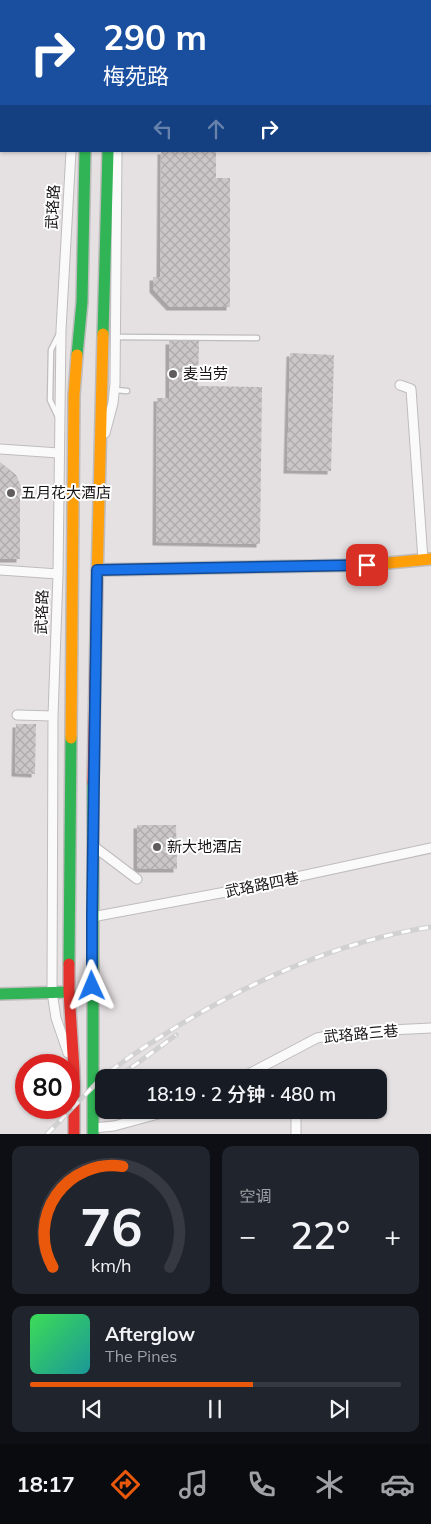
<!DOCTYPE html>
<html lang="zh">
<head>
<meta charset="utf-8">
<style>
	:root { --surface:#171b24; --page:#20242c; --text:#f1f3f6; --muted:#9ea1a6; --line:#363941; --accent:#ea580c }
	body { margin:0; font-family:Mulish,"Noto Sans SC",sans-serif; background:var(--page); color:var(--text); height:100vh; display:flex; flex-direction:column; font-size:19px; white-space:nowrap }
	* { box-sizing:border-box; margin:0 }
	p { font-size:16px; color:var(--muted) }
	.icon { flex:none; width:28px; height:28px; fill:none; stroke:currentColor; stroke-width:2; stroke-linecap:round; stroke-linejoin:round }
	.map { position:relative; height:1134px; overflow:hidden }
	.panel { display:flex; flex-direction:column; gap:12px; padding:12px; background:#0d0f14; flex:1 }
	.panel>* { flex:none }
	.top-card { position:absolute; left:0px; top:0px; width:431px; height:152px; box-shadow:0 1px 4px #0004; background:#1a4fa0; color:#fff; overflow:hidden }
	.speed { position:absolute; left:15px; top:1054px; display:flex; gap:10px; font-size:25px; font-weight:700; text-align:center }
	.speed>* { display:grid; place-content:center; width:65px; height:65px; border-radius:50%; background:var(--surface); box-shadow:0 1px 4px #0004; line-height:1 }
	.speed .limit { border:8px solid #d22; background:#fff; color:#111 }
	.pin { position:absolute; display:grid; place-items:center; width:42px; height:42px; color:#fff; margin:-21px; border-radius:10px; box-shadow:0 2px 8px #0006 }
	.me { position:absolute; width:55px; margin:-28px; rotate:359deg; stroke-linejoin:round; filter:drop-shadow(0 0 4px #0008) }
	.turn { display:flex; align-items:center; gap:18px; height:105px; padding:0 20px; font-size:22px }
	.turn .icon { width:65px; height:65px; stroke-width:2.5 }
	.turn b { display:block; font-size:35px; line-height:42px }
	.lanes { display:flex; align-items:center; height:48px; padding:0 20px; background:#0003; justify-content:center; gap:25px; direction:ltr }
	.lanes .off { opacity:.35 }
	.big { font-size:38px; font-weight:600; line-height:1.1 }
	.panel .tile { flex:1; display:flex; flex-direction:column; justify-content:center; gap:8px; min-width:0; padding:0 18px; border-radius:10px; background:var(--page) }
	.panel .dial { align-items:center; gap:0 }
	.dial svg { height:130px; overflow:visible; fill:none; stroke:var(--line); stroke-width:7; stroke-linecap:round; text-anchor:middle }
	.dial text { fill:var(--text); stroke:none }
	.song { display:flex; align-items:center; gap:15px }
	.cover { width:60px; height:60px; border-radius:8px; background:linear-gradient(135deg,hsl(130 70% 55%),hsl(180 70% 35%)) }
	.played { height:5px; border-radius:2px; background:linear-gradient(90deg,var(--accent) 60%,var(--line) 60%) }
	.keys { display:flex; justify-content:space-around; direction:ltr }
	.heat { display:flex; justify-content:space-between; align-items:center; font-size:28px; direction:ltr }
	.panel .tiles { flex:1; display:grid; gap:12px; grid-template-columns:1fr 1fr }
	.tile:last-child { grid-column:span 2 }
	.trip { position:absolute; left:95px; top:1069px; width:292px; height:50px; border-radius:10px; background:var(--surface); box-shadow:0 1px 4px #0004; font-weight:600; line-height:50px; text-align:center }
	.tabs { display:flex; height:80px; justify-content:space-around; align-items:center; background:#090b0e; color:var(--muted) }
	.tabs .icon { width:35px; height:35px }
	.tabs .active { color:var(--accent) }
	.tabs b { font-size:22px; color:var(--text) }
	.map>svg:first-child { display:block }
	.building { fill:url(#building-cross-hatch); filter:url(#shadow) }
	.lines { fill:none; stroke-linecap:round; stroke-linejoin:round }
	.lane-casing { stroke:#bfbcbd; stroke-width:7 }
	.street-casing { stroke:#bfbcbd; stroke-width:11 }
	.fast-casing { stroke:#bfbcbd; stroke-width:14 }
	.slow-casing { stroke:#bfbcbd; stroke-width:14 }
	.jam-casing { stroke:#bfbcbd; stroke-width:14 }
	.lane { stroke:#fbfafb; stroke-width:4.5 }
	.street { stroke:#fbfafb; stroke-width:9 }
	.fast { stroke:#30b455; stroke-width:11 }
	.slow { stroke:#ff9f0a; stroke-width:11 }
	.jam { stroke:#e5322d; stroke-width:11 }
	.rail-casing { stroke:#d1d1d1; stroke-width:5 }
	.rail { stroke:#fff; stroke-width:3; stroke-dasharray:9; stroke-linecap:butt }
	.route-casing { stroke:#114b97; stroke-width:12 }
	.route { stroke:#1a73e8; stroke-width:9 }
	.poi-dot { fill:#605c5d; stroke:#fff; stroke-width:2 }
	.labels { text-anchor:middle; stroke-width:4; stroke-linejoin:round; paint-order:stroke }
	.street-label { font-size:15px; fill:#181516; stroke:#fff }
	.poi-label { font-size:15px; fill:#181516; stroke:#fff; text-anchor:start }
</style>
</head>
<body>
<div class="map">
<svg width="431" height="1134" viewBox="0 0 431 1134">
	<defs>
		<pattern id="building-cross-hatch" width="8" height="8" patternUnits="userSpaceOnUse" patternTransform="scale(1.25)"><rect width="8" height="8" fill="#cbc7c8"/><path d="M0 0l8 8M0 8l8-8" fill="none" stroke="#aeaaab"/></pattern>
		<filter id="shadow"><feDropShadow dx="-3.5" dy="3.5" stdDeviation="0" flood-color="#0004"/></filter>
	</defs>
	<rect width="100%" height="100%" fill="#e5e0e2"/>
	<!-- building -->
	<path class="building" d="M161 151H216V178H230V307H170L153 289V277H160Z
		M169 341H199L198 386 262 387 260 544 156 542 157 398H169Z
		M290 353 334 355 331 471 287 470Z
		M0 462 16 475 21 486 20 501V559H0Z
		M16 724H36L35 774 15 773Z
		M137 825H176L177 869H137Z"/>
	<g class="lines">
		<defs>
			<path id="lane" d="M116 337 257 338
				M115 390 127 391
				M58 417 50 400 51 350 59 334"/>
			<path id="street" d="M400 385 411 389 423 560
				M105 433 113 403 115 384 117 151
				M0 449 59 453
				M0 570 58 574
				M17 715 53 716
				M92 845 137 879
				M92 917 231 891 431 848
				M68 1053 56 1018 52 992 53 716 58 574 61 330 71 151
				M241 1078 317 1038 349 1032 431 1028
				M93 1128 114 1126 173 1110
				M296 1134V1110"/>
			<path id="fast" d="M103 334 108 151
				M77 355 82 302 85 151
				M69 964 71 738
				M0 994 69 992
				M93 1134V783"/>
			<path id="slow" d="M90 0V1
				M111 0V1
				M97 570 367 565 431 559
				M97 583 103 334
				M71 738 74 395 77 355"/>
			<path id="jam" d="M93 783 97 583
				M69 964V992L74 1070V1134"/>
		</defs>
		<!-- lane casing -->
		<use href="#lane" class="lane-casing"/>
		<!-- street casing -->
		<use href="#street" class="street-casing"/>
		<!-- fast casing -->
		<use href="#fast" class="fast-casing"/>
		<!-- slow casing -->
		<use href="#slow" class="slow-casing"/>
		<!-- jam casing -->
		<use href="#jam" class="jam-casing"/>
		<!-- lane -->
		<use href="#lane" class="lane"/>
		<!-- street -->
		<use href="#street" class="street"/>
		<!-- fast -->
		<use href="#fast" class="fast"/>
		<!-- slow -->
		<use href="#slow" class="slow"/>
		<!-- jam -->
		<use href="#jam" class="jam"/>
		<defs>
			<path id="rail" d="M117 1078 176 1035
				M47 1134C65 1116 82 1097 100 1080 120 1062 143 1048 165 1034 244 984 338 941 431 927"/>
		</defs>
		<!-- rail casing -->
		<use href="#rail" class="rail-casing"/>
		<!-- rail -->
		<use href="#rail" class="rail"/>
	</g>
	<g class="lines">
		<defs>
			<path id="route" d="M92 986V917L97 570 367 565"/>
		</defs>
		<!-- route casing -->
		<use href="#route" class="route-casing"/>
		<!-- route -->
		<use href="#route" class="route"/>
	</g>
	<!-- markers -->
	<g class="poi-dot">
		<circle cx="173" cy="374" r="5"/>
		<circle cx="11" cy="493" r="5"/>
		<circle cx="157" cy="847" r="5"/>
	</g>
	<g class="labels">
		<!-- street labels -->
		<g class="street-label">
			<text transform="translate(53 207) rotate(-87)" y="5">武珞路</text>
			<text transform="translate(42 612) rotate(-88)" y="5">武珞路</text>
			<text transform="translate(262 885) rotate(-11)" y="5">武珞路四巷</text>
			<text transform="translate(361 1034) rotate(-5)" y="5">武珞路三巷</text>
		</g>
		<!-- poi labels -->
		<g class="poi-label">
			<text x="183" y="379">麦当劳</text>
			<text x="21" y="498">五月花大酒店</text>
			<text x="167" y="852">新大地酒店</text>
		</g>
	</g>
</svg>
<div class="speed"><div class="limit">80</div></div>
<div class="pin" style="left:367px;top:565px;background:#d93025"><svg class="icon" aria-label="arrive" viewBox="0 0 24 24"><path d="M6 21V4h12l-3 4 3 4H6"/></svg></div>
<svg class="me" style="left:92px;top:986px" viewBox="-20 -20 40 40"><path d="M0-17L14 15 0 8-14 15z" fill="#1a73e8" stroke="#fff" stroke-width="4"/></svg>
<div class="trip">18:19 · 2 分钟 · 480 m</div>
<div class="top-card">
<div class="turn"><svg class="icon" aria-label="right" viewBox="0 0 24 24"><path d="M7 20v-9h11M14 6l5 5-5 5"/></svg><div><b>290 m</b>梅苑路</div></div>
<div class="lanes"><svg class="icon off" aria-label="left" viewBox="0 0 24 24"><path d="M17 20v-9H6M10 6l-5 5 5 5"/></svg><svg class="icon off" aria-label="ahead" viewBox="0 0 24 24"><path d="M12 20V5M6 11l6-6 6 6"/></svg><svg class="icon" aria-label="right" viewBox="0 0 24 24"><path d="M7 20v-9h11M14 6l5 5-5 5"/></svg></div>
</div>
</div>
<section class="panel">
<div class="tiles">
<div class="tile dial"><svg viewBox="0 0 100 80">
<path d="M14 69A42 42 0 1 1 86 69"/>
<path d="M14 69A42 42 0 0 1 57 7" stroke="#ea580c"/>
<text x="50" y="56" font-size="32" font-weight="700">76</text>
<text x="50" y="72" font-size="11">km/h</text>
</svg></div>
<div class="tile"><p>空调</p>
<div class="heat"><a>−</a><b class="big">22°</b><a>+</a></div>
</div>
<div class="tile">
<div class="song"><i class="cover"></i><div><b>Afterglow</b><p>The Pines</p></div></div>
<div class="played"></div>
<div class="keys"><svg class="icon" aria-label="previous" viewBox="0 0 24 24"><path d="M18 5L8 12l10 7zM5 5v14"/></svg><svg class="icon" aria-label="pause" viewBox="0 0 24 24"><path d="M8 5v14M16 5v14"/></svg><svg class="icon" aria-label="next" viewBox="0 0 24 24"><path d="M6 5l10 7-10 7zM19 5v14"/></svg></div>
</div>
</div>
</section>
<nav class="tabs">
<b>18:17</b>
<svg class="icon active" aria-label="directions" viewBox="0 0 24 24"><path d="M12 3l9 9-9 9-9-9zM9 14v-3h6M13 9l2 2-2 2"/></svg>
<svg class="icon" aria-label="music" viewBox="0 0 24 24"><path d="M9 18V5l10-2v13"/><circle cx="6" cy="18" r="3"/><circle cx="16" cy="16" r="3"/></svg>
<svg class="icon" aria-label="phone" viewBox="0 0 24 24"><path d="M5 4h4l2 5-3 2q2 4 5 5l2-3 5 2v4C11 20 4 13 5 4z"/></svg>
<svg class="icon" aria-label="climate" viewBox="0 0 24 24"><path d="M12 3v18M4 7l16 10M4 17L20 7"/></svg>
<svg class="icon" aria-label="car" viewBox="0 0 24 24"><path d="M5 17H2v-5l4-1 3-4h7l3 4 3 1v5h-3M9 17h6M6 11h13"/><circle cx="7" cy="17" r="2"/><circle cx="17" cy="17" r="2"/></svg>
</nav>
</body>
</html>
